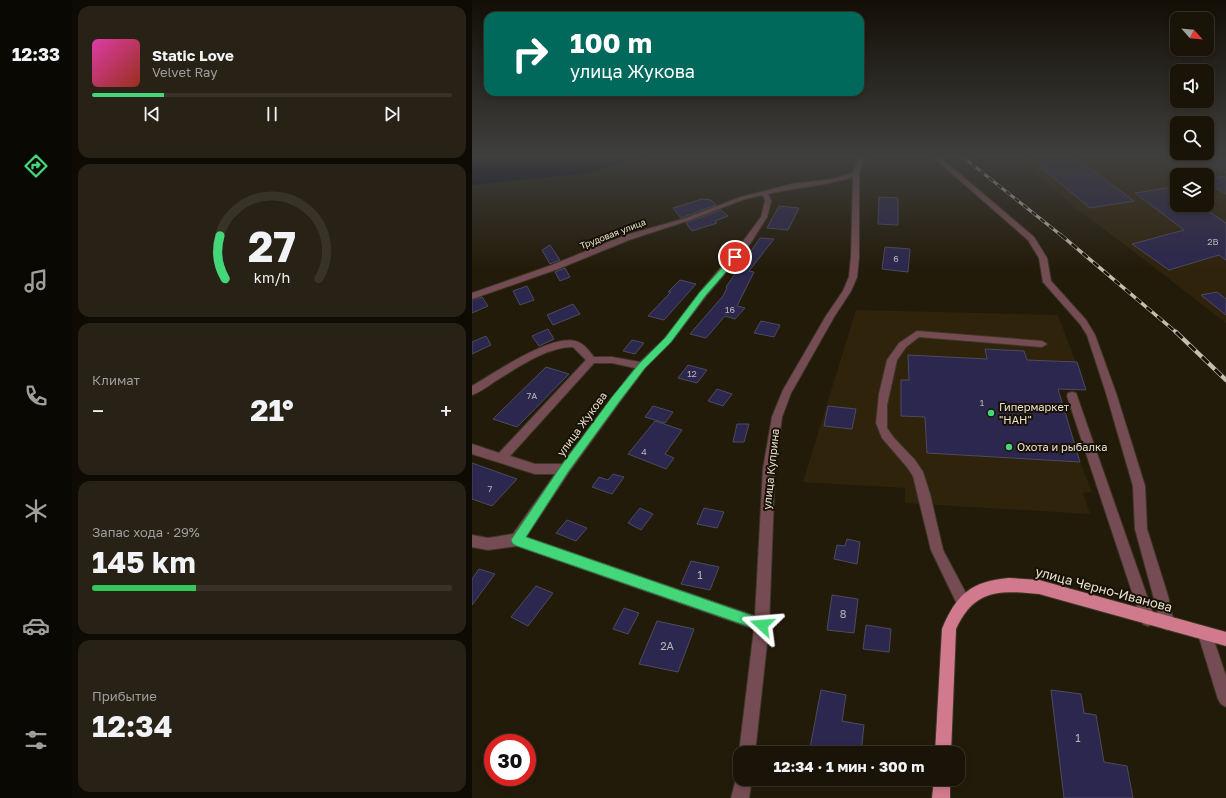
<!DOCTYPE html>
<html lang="ru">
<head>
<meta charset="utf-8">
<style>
	:root { --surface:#1a1408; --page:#272116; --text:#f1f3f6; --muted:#9f9e9c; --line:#383329; --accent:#44d77a }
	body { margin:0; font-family:"Golos Text",sans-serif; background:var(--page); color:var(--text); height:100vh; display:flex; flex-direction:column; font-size:15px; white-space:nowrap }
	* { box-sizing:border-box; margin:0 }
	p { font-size:13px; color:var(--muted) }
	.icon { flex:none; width:22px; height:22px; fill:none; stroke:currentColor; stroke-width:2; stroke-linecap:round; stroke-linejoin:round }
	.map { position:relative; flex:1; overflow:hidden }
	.sheet { display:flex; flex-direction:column; gap:6px; padding:6px; background:#0e0b04; width:400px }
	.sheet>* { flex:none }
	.top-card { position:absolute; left:12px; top:12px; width:380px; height:84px; border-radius:12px; box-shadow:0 2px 6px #0003,0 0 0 1px var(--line); background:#00695c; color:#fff; overflow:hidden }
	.needle { width:26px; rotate:117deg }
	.tools { position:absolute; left:698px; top:12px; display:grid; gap:8px }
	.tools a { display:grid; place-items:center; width:44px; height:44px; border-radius:8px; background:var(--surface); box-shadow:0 2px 6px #0003,0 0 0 1px var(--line); font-size:20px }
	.speed { position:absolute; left:12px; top:734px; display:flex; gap:8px; font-size:20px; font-weight:700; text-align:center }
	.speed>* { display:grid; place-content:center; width:52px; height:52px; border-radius:50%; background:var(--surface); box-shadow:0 2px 6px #0003,0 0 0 1px var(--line); line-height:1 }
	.speed .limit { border:6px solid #d22; background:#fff; color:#111 }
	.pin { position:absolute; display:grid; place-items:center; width:34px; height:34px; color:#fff; margin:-17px; border:2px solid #fff; border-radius:50%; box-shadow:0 1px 4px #0007 }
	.me { position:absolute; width:44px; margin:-22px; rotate:289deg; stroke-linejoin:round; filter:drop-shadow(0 0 3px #0008) }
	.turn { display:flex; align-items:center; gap:14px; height:84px; padding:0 20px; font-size:18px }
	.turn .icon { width:52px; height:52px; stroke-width:2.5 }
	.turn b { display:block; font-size:28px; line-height:34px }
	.big { font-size:30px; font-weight:700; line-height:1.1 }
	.sheet .card { flex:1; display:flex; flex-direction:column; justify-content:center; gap:6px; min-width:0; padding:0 14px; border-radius:12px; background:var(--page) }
	.sheet .dial { align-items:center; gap:0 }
	.dial svg { height:104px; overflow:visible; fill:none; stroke:var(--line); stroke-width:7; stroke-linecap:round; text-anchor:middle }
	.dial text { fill:var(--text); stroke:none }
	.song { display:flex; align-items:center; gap:12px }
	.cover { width:48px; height:48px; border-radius:6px; background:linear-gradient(135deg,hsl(320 70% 55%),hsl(10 70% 35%)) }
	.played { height:4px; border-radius:2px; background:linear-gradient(90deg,var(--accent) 20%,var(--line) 20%) }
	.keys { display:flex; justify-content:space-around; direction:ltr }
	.heat { display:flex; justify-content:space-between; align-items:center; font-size:22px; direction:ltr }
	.charge { height:6px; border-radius:3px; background:linear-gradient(90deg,#34c759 29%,var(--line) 0) }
	.trip { position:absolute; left:261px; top:746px; width:232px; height:40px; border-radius:12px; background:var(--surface); box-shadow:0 2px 6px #0003,0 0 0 1px var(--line); font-weight:700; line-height:40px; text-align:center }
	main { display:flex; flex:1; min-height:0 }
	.tabs { display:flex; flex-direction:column; width:72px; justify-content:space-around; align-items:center; background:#0a0803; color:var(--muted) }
	.tabs .icon { width:28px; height:28px }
	.tabs .selected { color:var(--accent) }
	.tabs b { font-size:18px; color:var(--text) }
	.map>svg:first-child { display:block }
	.built { fill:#2f230c; fill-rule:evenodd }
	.water { fill:#000321 }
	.building { fill:#2c274e; stroke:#4c4b5e }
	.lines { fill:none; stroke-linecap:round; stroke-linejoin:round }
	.minor-casing { stroke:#3e3726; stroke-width:2 }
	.major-casing { stroke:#3e3726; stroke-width:2 }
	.minor { fill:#764c54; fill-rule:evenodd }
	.major { fill:#d17a8d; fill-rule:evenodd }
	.rail-far2-casing { stroke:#c3beb2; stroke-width:3 }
	.rail-far1-casing { stroke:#c3beb2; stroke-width:3.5 }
	.rail-casing { stroke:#c3beb2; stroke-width:4.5 }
	.rail-far2 { stroke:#191103; stroke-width:2; stroke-dasharray:5.5; stroke-linecap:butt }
	.rail-far1 { stroke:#191103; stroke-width:2.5; stroke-dasharray:7; stroke-linecap:butt }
	.rail { stroke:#191103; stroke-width:3; stroke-dasharray:9; stroke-linecap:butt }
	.route { fill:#44d77a; stroke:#2c8c4f }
	.poi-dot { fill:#44d77a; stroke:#191103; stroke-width:1.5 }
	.labels { text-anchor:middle; stroke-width:4; stroke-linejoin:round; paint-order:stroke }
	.far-street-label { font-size:9px; fill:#e5e0d5; stroke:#191103 }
	.number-label { font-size:9px; fill:#b7b2b3 }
	.poi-label { font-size:11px; fill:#e5e0d5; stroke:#191103; text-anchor:start }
	.street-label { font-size:11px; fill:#e5e0d5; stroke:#191103 }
	.near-number-label { font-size:11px; fill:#b7b2b3 }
	.near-street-label { font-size:13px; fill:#e5e0d5; stroke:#191103 }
</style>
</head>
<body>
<main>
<nav class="tabs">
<b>12:33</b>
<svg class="icon selected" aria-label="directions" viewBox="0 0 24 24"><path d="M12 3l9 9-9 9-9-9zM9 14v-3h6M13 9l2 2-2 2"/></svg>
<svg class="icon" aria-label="music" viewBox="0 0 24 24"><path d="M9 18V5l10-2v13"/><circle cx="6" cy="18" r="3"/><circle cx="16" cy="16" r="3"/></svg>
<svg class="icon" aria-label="phone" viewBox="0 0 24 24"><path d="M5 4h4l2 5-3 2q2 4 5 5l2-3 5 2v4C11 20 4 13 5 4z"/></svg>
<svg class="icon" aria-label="climate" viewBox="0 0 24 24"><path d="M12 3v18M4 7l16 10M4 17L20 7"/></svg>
<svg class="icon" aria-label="car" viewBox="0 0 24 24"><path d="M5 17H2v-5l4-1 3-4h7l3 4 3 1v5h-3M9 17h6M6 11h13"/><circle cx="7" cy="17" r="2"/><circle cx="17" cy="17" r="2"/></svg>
<svg class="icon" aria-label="filters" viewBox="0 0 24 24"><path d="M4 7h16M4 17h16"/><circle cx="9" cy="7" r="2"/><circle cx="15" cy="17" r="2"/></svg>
</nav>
<section class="sheet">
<div class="card">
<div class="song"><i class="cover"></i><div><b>Static Love</b><p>Velvet Ray</p></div></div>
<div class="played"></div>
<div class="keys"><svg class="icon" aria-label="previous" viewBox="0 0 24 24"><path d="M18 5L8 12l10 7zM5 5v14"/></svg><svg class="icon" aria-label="pause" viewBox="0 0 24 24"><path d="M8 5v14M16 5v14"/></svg><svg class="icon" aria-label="next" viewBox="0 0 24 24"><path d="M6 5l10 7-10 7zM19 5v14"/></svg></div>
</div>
<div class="card dial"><svg viewBox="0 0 100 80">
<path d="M14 69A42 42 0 1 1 86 69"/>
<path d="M14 69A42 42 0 0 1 10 36" stroke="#44d77a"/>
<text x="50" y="56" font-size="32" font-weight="700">27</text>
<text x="50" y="72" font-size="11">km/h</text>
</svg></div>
<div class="card"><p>Климат</p>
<div class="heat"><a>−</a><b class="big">21°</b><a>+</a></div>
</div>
<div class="card"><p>Запас хода · 29%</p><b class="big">145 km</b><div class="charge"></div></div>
<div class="card"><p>Прибытие</p><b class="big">12:34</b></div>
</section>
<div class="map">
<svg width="754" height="798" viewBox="0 0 754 798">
	<rect width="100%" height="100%" fill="#231b0a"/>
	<!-- built -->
	<path class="built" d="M544 157H754V323L661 251 606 210ZM705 175H735V205H705Z
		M384 310 586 315 614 390 586 389 608 462 620 492 611 493 618 514 433 503V488L331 482Z"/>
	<!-- water -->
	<path class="water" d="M0 157H170L116 173 0 185Z"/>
	<!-- building -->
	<path class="building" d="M556 157H602L662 201 618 208Z
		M727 157H754V173Z
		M754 176V194L735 182V179Z
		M701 187 705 190V205H727L754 223V260L747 255 697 270 660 244 712 230 663 193Z
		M407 197 426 198V225L406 224Z
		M230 199 239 200 244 205 209 218 201 208Z
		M307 206 327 208 316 230 295 228Z
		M249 210 256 216 243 221 245 223 220 231 214 223Z
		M288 238 302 239 277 271 282 272 265 306 273 308 263 319 253 316 234 338 218 334 251 296 255 288 254 287Z
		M78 245 88 260 78 264 70 250Z
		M413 247 438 249 436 272 410 269Z
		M93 268 98 277 88 281 83 272Z
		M208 280 224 284 192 320 176 316 199 292H196Z
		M55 286 62 300 48 305 41 291Z
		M745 292 754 299V315L729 295Z
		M10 297 16 306 0 313V300Z
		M101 304 108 314 81 325 75 315Z
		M289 321 308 325 302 337 282 333Z
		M76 329 82 339 67 346 60 336Z
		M14 336 19 345 0 354V342Z
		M160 340 172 343 163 354 151 351Z
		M513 349 552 351 555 360 605 362 614 390 586 389 608 462 455 453 453 417 429 416V380H437L436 355 515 359Z
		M216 365 235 370 225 383 206 378Z
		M74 367 97 374 45 427 21 419Z
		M245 389 260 394 251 406 236 401Z
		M181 406 201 412 193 423 173 417Z
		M356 406 384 409 380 429 352 426Z
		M183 421 210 430 193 454 202 458 194 469 156 454Z
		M265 424H277L272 442H261Z
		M0 463 45 479 20 506 0 499Z
		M141 474 152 477 140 494 120 487 127 477 136 480Z
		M168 508 181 514 169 530 156 523Z
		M232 508 252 512 245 528 225 524Z
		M95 520 115 528 104 541 84 533Z
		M375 539 388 542 385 564 362 559 365 545 373 546Z
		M219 561 247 567 238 590 209 584Z
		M7 569 23 574 0 605V579Z
		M64 586 81 593 56 626 39 617Z
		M360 595 386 599 382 633 355 630Z
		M152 608 167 613 156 634 141 629Z
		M185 621 222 629 206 672 167 664Z
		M394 625 419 629 417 652 391 649Z
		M349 690 374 695 370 721 392 725 389 753H337Z
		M579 690 609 694 612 713 624 715 632 762 655 766 661 798H592Z"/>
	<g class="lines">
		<defs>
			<path id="minor" d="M387 157H393L387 174V257L385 277 379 291 362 317 319 393 310 417 303 469 297 625 283 753H268V756L267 753 282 629 45 546 16 550 0 547V535L16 538 41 534 83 474H63L0 454V444L27 453 114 360 101 347C76 346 43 369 22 382 15 387 8 392 0 395V386C22 373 78 335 103 341 112 343 117 351 122 357H140L168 362 193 338 228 292 272 240 289 217 293 201 291 195 273 199 218 220 157 240 86 269 0 299V293L80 265 151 236 214 218 269 197 320 184 361 179 381 173ZM381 177 379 257 377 277 371 291 354 316 311 390 300 417 291 469 283 616 54 537 97 472 147 403 173 368 199 342 234 296 278 244 295 217 299 201 296 194C324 187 353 186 381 177ZM122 363H140L163 368 90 464H63L38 456Z
				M461 157H468L562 237 575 258 579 281 614 320 623 335 644 393 673 486 675 529 696 596 702 623 700 628 695 630 690 628 663 529 661 486 634 393 615 335 608 324 571 282 567 258 556 240Z
				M445 331 570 341 575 344 570 347 447 337 434 347 425 360 415 405V428L422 438 443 460 451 472 458 494 471 550 498 601 496 606 491 608 486 606 459 550 441 476 435 467 410 438 404 423 407 394 415 360 427 343Z
				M600 392 604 393 605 396 683 619 681 624 676 626 671 624 669 619 595 396 596 393Z
				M733 627 738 629 754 676V707L749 704 746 699 726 634 728 629Z
				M268 772V779H280L277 798H259L264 779Z"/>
			<path id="major" d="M537 578 567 580 754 632V646L567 594C528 590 502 589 484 629L479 753H463L470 629C484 595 499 581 537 578Z
				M462 779H478V798H460Z"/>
		</defs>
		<!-- minor casing -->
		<use href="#minor" class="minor-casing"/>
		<!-- major casing -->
		<use href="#major" class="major-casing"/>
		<!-- minor -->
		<use href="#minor" class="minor"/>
		<!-- major -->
		<use href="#major" class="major"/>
		<defs>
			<path id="rail-far2" d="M491 157 590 236"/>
			<path id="rail-far1" d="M589 235 705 333"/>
			<path id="rail" d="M704 332 754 380"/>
		</defs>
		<!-- rail-far2 casing -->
		<use href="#rail-far2" class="rail-far2-casing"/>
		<!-- rail-far1 casing -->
		<use href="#rail-far1" class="rail-far1-casing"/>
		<!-- rail casing -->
		<use href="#rail" class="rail-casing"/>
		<!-- rail-far2 -->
		<use href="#rail-far2" class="rail-far2"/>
		<!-- rail-far1 -->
		<use href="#rail-far1" class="rail-far1"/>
		<!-- rail -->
		<use href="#rail" class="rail"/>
	</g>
	<!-- sky -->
	<linearGradient id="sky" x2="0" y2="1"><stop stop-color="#130f06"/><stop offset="0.58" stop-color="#3f3f3e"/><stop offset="1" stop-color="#3f3f3e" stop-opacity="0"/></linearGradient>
	<rect width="754" height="269" fill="url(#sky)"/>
	<!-- route -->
	<path class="route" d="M261 256 267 257 234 295 199 342 173 368 147 402 96 472 54 537 290 619 294 620 296 625 294 630 290 631 45 546 41 544 39 540 89 466 140 397 167 364 193 338 228 292Z"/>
	<!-- markers -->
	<g class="poi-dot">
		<circle cx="519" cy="413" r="4"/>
		<circle cx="537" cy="447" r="4"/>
	</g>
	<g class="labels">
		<!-- far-street labels -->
		<g class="far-street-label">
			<text transform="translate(141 234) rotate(-21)" y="3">Трудовая улица</text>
		</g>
		<!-- number labels -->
		<g class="number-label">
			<text x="741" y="245">2В</text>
			<text x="424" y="262">6</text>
			<text x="258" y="313">16</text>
			<text x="220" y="377">12</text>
			<text x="60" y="399">7А</text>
			<text x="510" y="406">1</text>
			<text x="172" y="455">4</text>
			<text x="18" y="492">7</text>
		</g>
		<!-- poi labels -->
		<g class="poi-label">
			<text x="527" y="411">Гипермаркет<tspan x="527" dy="13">"НАН"</tspan></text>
			<text x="545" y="451">Охота и рыбалка</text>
		</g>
		<!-- street labels -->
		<g class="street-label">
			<text transform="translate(110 424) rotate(-54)" y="4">улица Жукова</text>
			<text transform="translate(299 469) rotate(-84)" y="4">улица Куприна</text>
		</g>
		<!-- near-number labels -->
		<g class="near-number-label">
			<text x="228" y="579">1</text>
			<text x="371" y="618">8</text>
			<text x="195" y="650">2А</text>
			<text x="606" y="742">1</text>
		</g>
		<!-- near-street labels -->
		<g class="near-street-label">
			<text transform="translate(632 589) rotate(15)" y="5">улица Черно-Иванова</text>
		</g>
	</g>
</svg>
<div class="tools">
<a><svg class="needle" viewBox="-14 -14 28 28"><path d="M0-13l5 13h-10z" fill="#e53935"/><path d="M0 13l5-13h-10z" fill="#9f9e9c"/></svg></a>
<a><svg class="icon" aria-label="sound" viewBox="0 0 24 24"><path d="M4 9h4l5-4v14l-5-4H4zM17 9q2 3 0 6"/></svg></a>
<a><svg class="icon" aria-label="search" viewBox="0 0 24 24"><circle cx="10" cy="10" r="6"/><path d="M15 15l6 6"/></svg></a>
<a><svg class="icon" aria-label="layers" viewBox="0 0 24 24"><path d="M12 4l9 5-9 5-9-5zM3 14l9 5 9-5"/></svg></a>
</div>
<div class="speed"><div class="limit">30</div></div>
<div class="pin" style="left:263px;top:257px;background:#d93025"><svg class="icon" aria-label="arrive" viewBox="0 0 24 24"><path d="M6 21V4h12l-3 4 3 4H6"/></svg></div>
<svg class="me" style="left:290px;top:625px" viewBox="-20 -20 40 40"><path d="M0-17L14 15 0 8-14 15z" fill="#44d77a" stroke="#fff" stroke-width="4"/></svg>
<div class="trip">12:34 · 1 мин · 300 m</div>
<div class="top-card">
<div class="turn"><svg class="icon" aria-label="right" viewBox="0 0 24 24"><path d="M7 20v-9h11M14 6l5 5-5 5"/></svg><div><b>100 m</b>улица Жукова</div></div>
</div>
</div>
</main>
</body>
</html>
